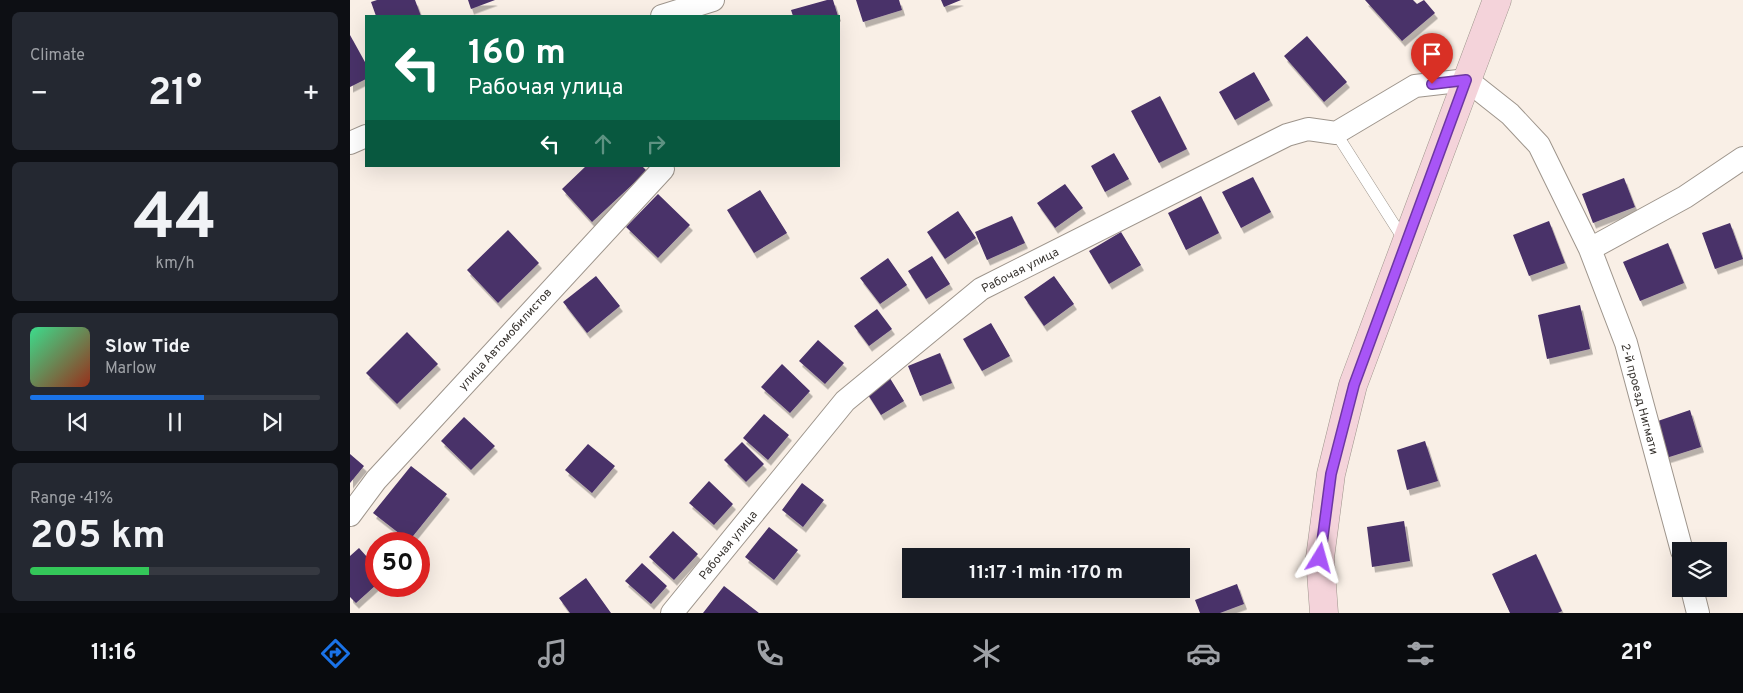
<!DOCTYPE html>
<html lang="en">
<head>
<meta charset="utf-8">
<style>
	:root { --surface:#171b24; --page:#242831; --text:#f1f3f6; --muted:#9ea1a6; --line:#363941; --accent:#1a73e8 }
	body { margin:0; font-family:Overpass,sans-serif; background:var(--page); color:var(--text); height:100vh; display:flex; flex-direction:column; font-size:19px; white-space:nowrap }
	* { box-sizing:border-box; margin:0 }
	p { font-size:16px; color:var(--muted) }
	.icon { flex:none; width:28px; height:28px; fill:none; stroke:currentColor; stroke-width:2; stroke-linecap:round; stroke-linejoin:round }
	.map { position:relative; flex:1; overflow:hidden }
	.drawer { display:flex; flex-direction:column; gap:12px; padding:12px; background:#0d0f14; width:350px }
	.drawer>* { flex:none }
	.guide { position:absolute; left:15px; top:15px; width:475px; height:152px; border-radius:0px; box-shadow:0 5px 20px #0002; background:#0b6e4f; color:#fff; overflow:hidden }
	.controls { position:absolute; left:1322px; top:542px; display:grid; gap:10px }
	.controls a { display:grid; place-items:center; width:55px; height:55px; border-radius:0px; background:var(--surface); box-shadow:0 5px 20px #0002; font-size:25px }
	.speed { position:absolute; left:15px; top:532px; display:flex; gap:10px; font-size:25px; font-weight:700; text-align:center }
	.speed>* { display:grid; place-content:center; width:65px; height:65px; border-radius:50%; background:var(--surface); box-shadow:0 5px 20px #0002; line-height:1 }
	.speed .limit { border:8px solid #d22; background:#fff; color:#111 }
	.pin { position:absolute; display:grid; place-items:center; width:42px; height:42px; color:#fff; margin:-51px -21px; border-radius:50% 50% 50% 0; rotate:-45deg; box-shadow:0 0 5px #0007 }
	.pin .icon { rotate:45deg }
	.me { position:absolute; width:55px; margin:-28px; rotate:8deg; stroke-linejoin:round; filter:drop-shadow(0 0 4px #0008) }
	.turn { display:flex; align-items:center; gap:18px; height:105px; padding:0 20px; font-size:22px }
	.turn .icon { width:65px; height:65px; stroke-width:2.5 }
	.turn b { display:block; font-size:35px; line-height:42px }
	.lanes { display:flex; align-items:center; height:48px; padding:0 20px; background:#0003; justify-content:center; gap:25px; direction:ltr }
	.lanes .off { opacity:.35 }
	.big { font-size:38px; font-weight:700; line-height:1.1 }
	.drawer .tile { flex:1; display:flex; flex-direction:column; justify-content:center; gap:8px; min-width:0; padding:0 18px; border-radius:8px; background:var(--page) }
	.drawer .dial { align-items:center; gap:0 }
	.dial b { font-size:65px; line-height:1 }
	.song { display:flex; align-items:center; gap:15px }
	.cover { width:60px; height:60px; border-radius:8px; background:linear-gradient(135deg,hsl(150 70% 55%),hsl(10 70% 35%)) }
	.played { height:5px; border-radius:2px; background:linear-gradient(90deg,var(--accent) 60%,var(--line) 60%) }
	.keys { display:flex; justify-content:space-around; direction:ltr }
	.heat { display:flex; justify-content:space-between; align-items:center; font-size:28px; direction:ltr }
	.charge { height:8px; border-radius:4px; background:linear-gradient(90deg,#34c759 41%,var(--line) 0) }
	.trip { position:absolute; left:552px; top:548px; width:288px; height:50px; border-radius:0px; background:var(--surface); box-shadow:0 5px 20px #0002; font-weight:700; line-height:50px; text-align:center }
	.menu { display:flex; height:80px; justify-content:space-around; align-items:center; background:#090b0e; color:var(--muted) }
	.menu .icon { width:35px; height:35px }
	.menu .current { color:var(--accent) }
	.menu b { font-size:22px; color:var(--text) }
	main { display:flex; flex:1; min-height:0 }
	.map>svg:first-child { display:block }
	.building { fill:#493069; filter:url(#shadow) }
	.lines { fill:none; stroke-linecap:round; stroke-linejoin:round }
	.service-casing { stroke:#9e958c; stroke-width:12 }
	.minor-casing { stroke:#9e958c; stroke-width:24 }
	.secondary-casing { stroke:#9e958c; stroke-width:29 }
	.service { stroke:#fff; stroke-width:11 }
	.minor { stroke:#fff; stroke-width:22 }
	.secondary { stroke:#f4d3da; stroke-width:28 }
	.route-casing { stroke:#6d37a1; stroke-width:12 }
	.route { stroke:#a855f7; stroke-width:9 }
	.labels { text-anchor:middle; stroke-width:5; stroke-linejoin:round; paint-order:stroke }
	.street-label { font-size:12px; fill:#393531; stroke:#fff }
</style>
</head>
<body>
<main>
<section class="drawer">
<div class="tile"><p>Climate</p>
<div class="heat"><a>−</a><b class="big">21°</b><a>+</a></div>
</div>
<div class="tile dial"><b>44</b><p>km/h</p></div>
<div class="tile">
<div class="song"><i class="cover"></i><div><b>Slow Tide</b><p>Marlow</p></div></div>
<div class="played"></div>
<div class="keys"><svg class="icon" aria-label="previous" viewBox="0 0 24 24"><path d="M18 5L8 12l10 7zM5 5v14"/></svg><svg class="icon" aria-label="pause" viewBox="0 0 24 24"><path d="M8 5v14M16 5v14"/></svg><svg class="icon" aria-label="next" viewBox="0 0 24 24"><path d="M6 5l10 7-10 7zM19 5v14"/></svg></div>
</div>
<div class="tile"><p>Range · 41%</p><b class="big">205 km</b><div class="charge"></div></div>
</section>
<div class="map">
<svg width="1393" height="613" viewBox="0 0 1393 613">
	<defs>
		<filter id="shadow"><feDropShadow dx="3" dy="5.5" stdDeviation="0" flood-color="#0004"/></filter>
	</defs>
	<rect width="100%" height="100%" fill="#f9efe6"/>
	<!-- building -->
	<path class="building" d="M27 0H65L71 16H26L21 2Z
		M118 0H145L121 9Z
		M477 0H483L488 16H443L441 10Z
		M506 0H549L552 10 513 22Z
		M591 0H611L594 7Z
		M1015 0H1063L1067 4 1074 0 1085 13 1052 41Z
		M0 35 16 64V79L0 87Z
		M957 36 997 82 974 102 934 56Z
		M904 72 920 100 885 120 869 92Z
		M810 96 837 149 809 163 781 111Z
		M764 153 779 179 755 192 741 166Z
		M236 166H292L297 171 242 222 212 189Z
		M903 177 921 212 891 228 872 192Z
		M1274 178 1285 207 1243 223 1232 194Z
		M715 184 733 208 705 228 687 203Z
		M410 190 437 233 404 253 377 210Z
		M308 194 340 225 308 258 276 227Z
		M851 196 869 233 836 250 818 213Z
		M608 211 626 238 595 259 577 232Z
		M662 216 675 243 637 260 625 232Z
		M1199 221 1215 263 1179 276 1163 235Z
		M1380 223 1393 259 1365 269 1352 233Z
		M158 230 189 263 148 303 117 270Z
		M771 232 791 265 759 284 739 251Z
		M1318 243 1334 283 1290 301 1273 262Z
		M582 256 600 284 576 299 558 271Z
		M538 258 557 285 530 304 510 278Z
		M246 276 270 306 237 333 213 302Z
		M704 276 724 304 694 326 674 297Z
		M1230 305 1240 349 1197 359 1188 315Z
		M527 309 542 329 519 346 504 326Z
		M641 323 660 356 632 371 613 339Z
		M57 332 88 364 47 404 16 373Z
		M468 340 494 363 475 384 449 361Z
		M590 353 602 383 570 396 558 366Z
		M432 364 460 391 440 413 411 387Z
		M538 375 554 401 531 415 515 390Z
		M1340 410 1351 447 1313 459 1302 423Z
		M414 414 439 435 418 460 393 438Z
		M114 417 145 446 121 470 91 441Z
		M1075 441 1088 481 1057 490 1047 450Z
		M392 442 414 464 396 482 374 460Z
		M238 444 265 466 242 493 215 470Z
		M0 454 14 466 0 483Z
		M61 466 97 494 59 541 23 513Z
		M359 481 383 504 364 525 339 503Z
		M452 483 474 500 453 527 432 510Z
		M1054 521 1060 561 1022 567 1017 527Z
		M419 527 448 550 424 580 395 557Z
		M323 531 348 554 324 580 299 557Z
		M9 548 26 567V585L6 603 0 597V556Z
		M1186 554 1212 611 1208 613H1160L1142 574Z
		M292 563 317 586 301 604 275 581Z
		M236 578 261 613H220L209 598Z
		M887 584 894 604 870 613H850L845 600Z
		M374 586 409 613H353Z"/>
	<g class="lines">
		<defs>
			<path id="service" d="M986 133 1054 240"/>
			<path id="minor" d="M312 16 363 0
				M0 143 16 136
				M1240 249 1335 197 1393 158
				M0 515 26 480 313 169 311 166
				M1342 589 1348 613
				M322 613 495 401 631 289 937 135 958 129 986 133 1065 86 1117 80 1160 114 1189 145 1240 249 1276 343 1332 551"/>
			<path id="secondary" d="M974 613 970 558 981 474 1003 385 1147 0"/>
		</defs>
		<!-- service casing -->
		<use href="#service" class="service-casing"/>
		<!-- minor casing -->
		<use href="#minor" class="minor-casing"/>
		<!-- secondary casing -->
		<use href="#secondary" class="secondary-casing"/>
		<!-- service -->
		<use href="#service" class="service"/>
		<!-- minor -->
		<use href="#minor" class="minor"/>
		<!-- secondary -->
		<use href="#secondary" class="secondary"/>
	</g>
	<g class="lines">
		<defs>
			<path id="route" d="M970 558 981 474 1004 385 1116 80 1082 84"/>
		</defs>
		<!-- route casing -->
		<use href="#route" class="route-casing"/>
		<!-- route -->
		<use href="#route" class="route"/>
	</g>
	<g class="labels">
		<!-- street labels -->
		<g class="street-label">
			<text transform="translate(670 270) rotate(-27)" y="4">Рабочая улица</text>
			<text transform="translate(155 339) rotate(-48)" y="4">улица Автомобилистов</text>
			<text transform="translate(1290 399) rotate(75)" y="4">2-й проезд Нигмати</text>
			<text transform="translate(378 545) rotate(-51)" y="4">Рабочая улица</text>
		</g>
	</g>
</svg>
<div class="controls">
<a><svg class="icon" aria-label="layers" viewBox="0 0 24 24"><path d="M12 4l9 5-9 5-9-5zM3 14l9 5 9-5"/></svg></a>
</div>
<div class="speed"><div class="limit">50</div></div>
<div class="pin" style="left:1082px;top:84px;background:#d93025"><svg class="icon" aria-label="arrive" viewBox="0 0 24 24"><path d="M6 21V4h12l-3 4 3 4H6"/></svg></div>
<svg class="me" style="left:970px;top:558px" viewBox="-20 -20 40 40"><path d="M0-17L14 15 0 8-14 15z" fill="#a855f7" stroke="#fff" stroke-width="4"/></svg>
<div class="trip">11:17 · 1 min · 170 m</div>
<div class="guide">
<div class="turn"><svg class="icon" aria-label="left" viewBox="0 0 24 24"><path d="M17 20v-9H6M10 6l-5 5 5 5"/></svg><div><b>160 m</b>Рабочая улица</div></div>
<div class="lanes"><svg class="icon" aria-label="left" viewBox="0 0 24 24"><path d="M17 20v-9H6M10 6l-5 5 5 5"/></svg><svg class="icon off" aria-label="ahead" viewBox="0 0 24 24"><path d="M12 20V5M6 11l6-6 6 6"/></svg><svg class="icon off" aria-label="right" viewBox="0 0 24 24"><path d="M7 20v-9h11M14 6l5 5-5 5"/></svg></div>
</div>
</div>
</main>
<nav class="menu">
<b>11:16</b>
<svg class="icon current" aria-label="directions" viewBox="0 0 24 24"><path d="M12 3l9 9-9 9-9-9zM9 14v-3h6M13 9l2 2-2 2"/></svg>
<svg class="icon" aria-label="music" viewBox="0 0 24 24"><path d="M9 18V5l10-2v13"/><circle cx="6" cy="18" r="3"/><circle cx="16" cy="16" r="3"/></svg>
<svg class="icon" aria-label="phone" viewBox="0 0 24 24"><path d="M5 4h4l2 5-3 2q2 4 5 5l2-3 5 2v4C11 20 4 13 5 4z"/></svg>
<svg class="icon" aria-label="climate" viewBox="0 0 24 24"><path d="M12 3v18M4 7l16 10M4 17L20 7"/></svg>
<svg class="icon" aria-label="car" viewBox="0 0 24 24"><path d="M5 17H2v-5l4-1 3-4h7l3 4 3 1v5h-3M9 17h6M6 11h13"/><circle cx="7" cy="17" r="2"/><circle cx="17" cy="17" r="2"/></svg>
<svg class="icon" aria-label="filters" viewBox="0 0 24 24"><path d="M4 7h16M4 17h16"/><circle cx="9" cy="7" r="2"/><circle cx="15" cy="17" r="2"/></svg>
<b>21°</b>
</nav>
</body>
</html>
